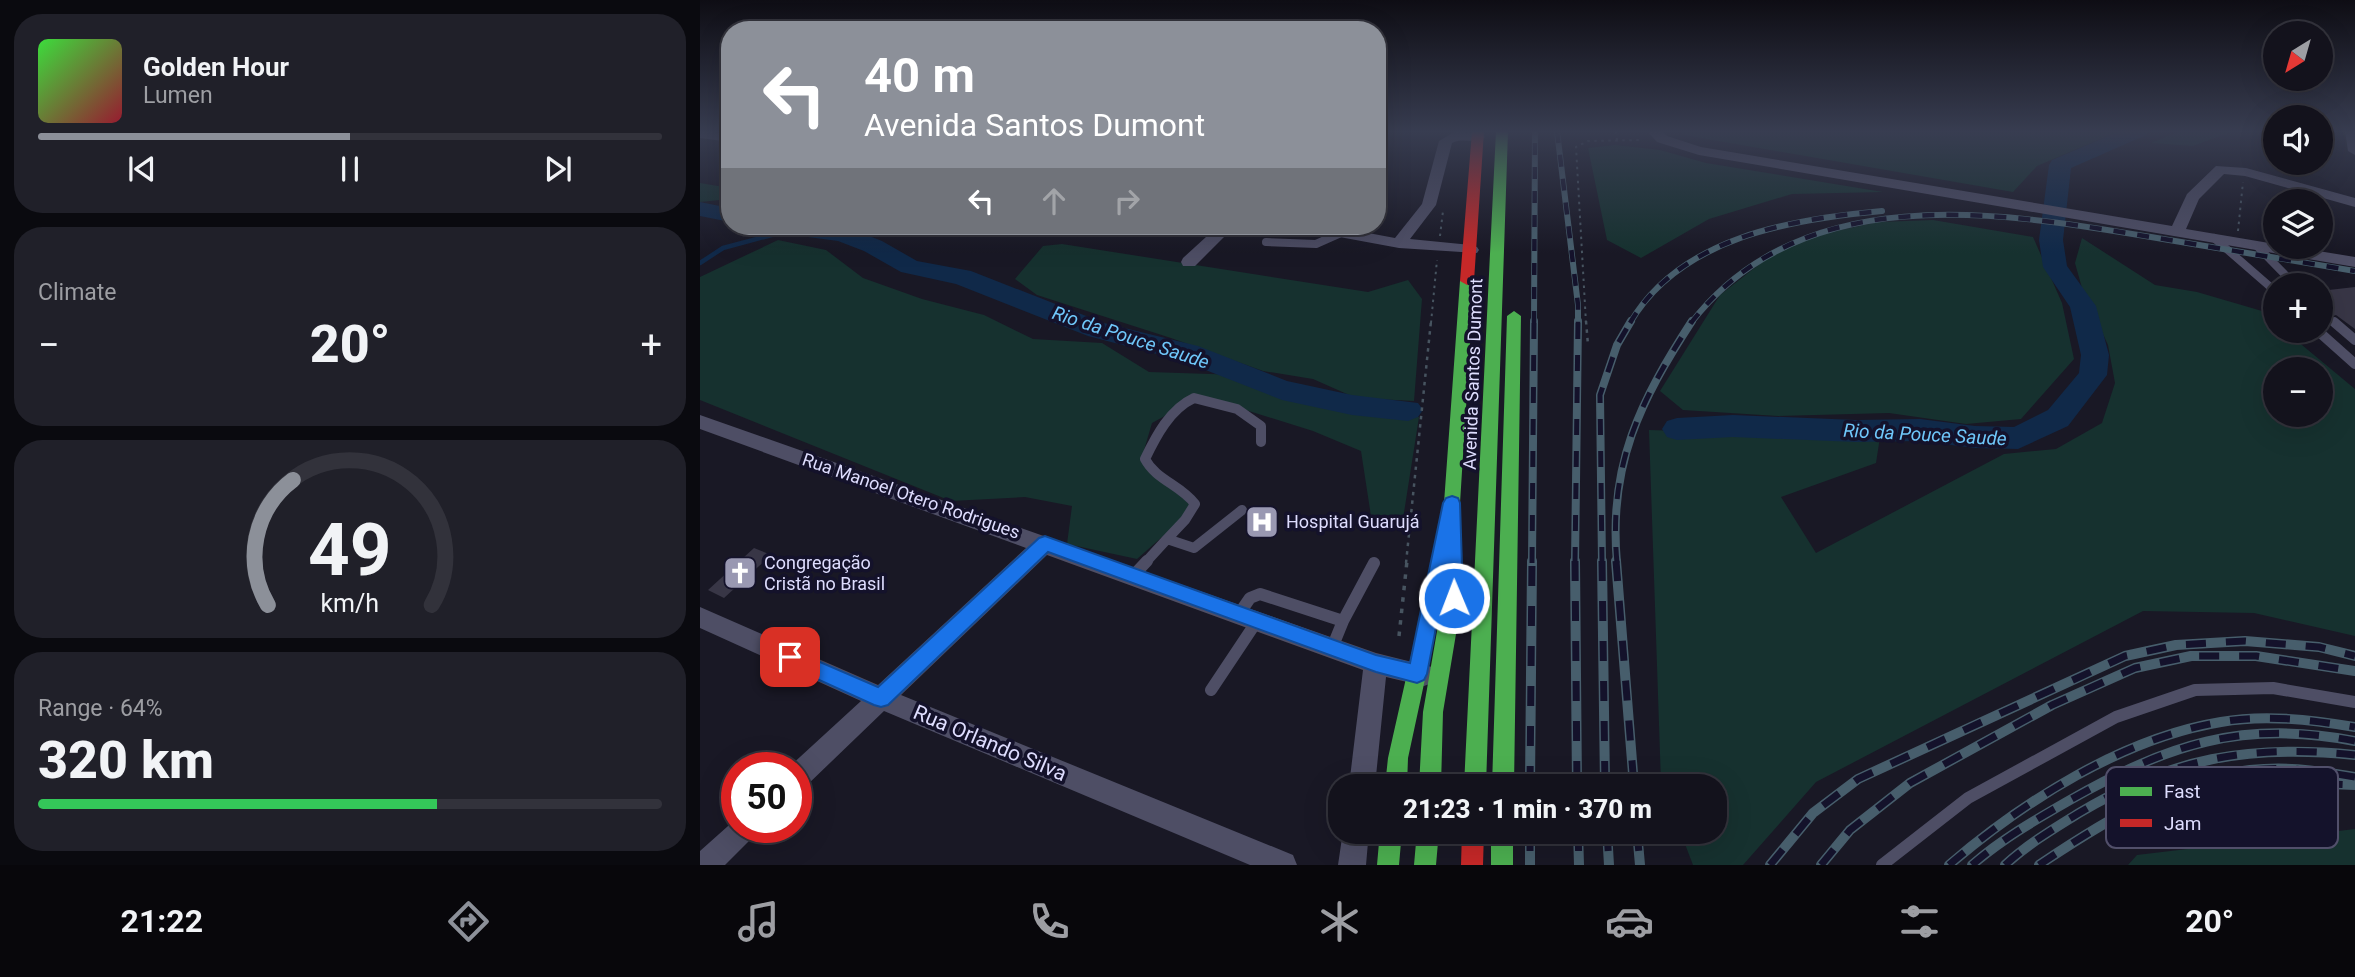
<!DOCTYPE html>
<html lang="en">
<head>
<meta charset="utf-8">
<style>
	:root { --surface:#13121c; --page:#202029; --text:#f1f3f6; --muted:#9d9ea3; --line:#32323b; --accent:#8c9099 }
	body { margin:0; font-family:Roboto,sans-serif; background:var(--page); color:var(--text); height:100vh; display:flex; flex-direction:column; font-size:26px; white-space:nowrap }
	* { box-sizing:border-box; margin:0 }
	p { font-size:23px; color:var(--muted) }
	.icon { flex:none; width:38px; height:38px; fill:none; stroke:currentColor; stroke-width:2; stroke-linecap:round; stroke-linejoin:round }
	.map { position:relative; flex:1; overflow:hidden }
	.details { display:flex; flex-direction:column; gap:14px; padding:14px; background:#0a0a0f; width:700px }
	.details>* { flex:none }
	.top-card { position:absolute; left:21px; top:21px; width:665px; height:214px; border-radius:28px; box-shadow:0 7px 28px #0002,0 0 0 2px var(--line); background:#8c9099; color:#fff; overflow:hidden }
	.needle { width:46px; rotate:217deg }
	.tools { position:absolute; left:1563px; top:21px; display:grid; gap:14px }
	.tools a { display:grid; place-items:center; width:70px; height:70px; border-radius:50%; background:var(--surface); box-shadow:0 7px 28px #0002,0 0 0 2px var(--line); font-size:35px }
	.speed { position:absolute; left:21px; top:752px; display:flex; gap:14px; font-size:35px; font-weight:700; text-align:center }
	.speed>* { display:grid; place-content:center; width:91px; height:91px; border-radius:50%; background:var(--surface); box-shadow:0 7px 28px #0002,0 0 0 2px var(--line); line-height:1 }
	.speed .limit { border:10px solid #d22; background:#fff; color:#111 }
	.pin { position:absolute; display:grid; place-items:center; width:60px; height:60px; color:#fff; margin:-30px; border-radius:14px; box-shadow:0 4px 10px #0006 }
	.me { position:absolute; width:77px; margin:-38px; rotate:359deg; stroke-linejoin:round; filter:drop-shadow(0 0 5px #0008) }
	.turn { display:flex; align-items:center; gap:24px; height:147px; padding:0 28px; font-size:32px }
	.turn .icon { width:91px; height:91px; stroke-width:2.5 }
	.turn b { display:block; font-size:49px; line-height:60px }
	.lanes { display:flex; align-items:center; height:66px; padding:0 28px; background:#0003; justify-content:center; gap:35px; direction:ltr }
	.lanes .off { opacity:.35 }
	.big { font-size:52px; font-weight:800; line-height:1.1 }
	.details .widget { flex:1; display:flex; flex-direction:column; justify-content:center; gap:10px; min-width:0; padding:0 24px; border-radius:28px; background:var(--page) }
	.details .dial { align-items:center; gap:0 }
	.dial svg { height:182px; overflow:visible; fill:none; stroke:var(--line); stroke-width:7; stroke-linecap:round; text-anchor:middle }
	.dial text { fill:var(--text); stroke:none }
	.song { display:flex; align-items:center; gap:21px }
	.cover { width:84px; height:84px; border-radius:10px; background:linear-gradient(135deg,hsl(120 70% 55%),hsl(350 70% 35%)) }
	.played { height:7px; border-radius:4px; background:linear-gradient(90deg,var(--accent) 50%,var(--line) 50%) }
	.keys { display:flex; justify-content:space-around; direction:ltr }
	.heat { display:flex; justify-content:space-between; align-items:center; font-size:38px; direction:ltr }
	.charge { height:10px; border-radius:5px; background:linear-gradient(90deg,#34c759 64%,var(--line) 0) }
	.trip { position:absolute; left:628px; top:774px; width:399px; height:70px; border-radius:28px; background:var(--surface); box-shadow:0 7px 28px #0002,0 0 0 2px var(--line); font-weight:800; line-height:70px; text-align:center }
	.menu { display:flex; height:112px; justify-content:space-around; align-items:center; background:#08070b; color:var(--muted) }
	.menu .icon { width:49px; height:49px }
	.menu .on { color:var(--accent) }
	.menu b { font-size:32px; color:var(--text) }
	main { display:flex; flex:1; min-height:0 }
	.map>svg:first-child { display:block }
	.green { fill:#16312f; fill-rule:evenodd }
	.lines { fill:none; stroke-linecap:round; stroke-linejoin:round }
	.stream { stroke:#102949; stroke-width:4.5 }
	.river { fill:#102949; fill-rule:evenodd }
	.building { fill:#383646 }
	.path-far2 { stroke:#475460; stroke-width:2; stroke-dasharray:2.5 4.5; stroke-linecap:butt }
	.path-far1 { stroke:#475460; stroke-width:2.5; stroke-dasharray:3.5 5; stroke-linecap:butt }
	.path { stroke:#475460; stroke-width:3.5; stroke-dasharray:4.5 7; stroke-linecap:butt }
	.lane-far2 { stroke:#4e4e65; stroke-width:8 }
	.lane-far1 { stroke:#4e4e65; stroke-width:10 }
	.lane { stroke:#4e4e65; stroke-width:12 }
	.street { fill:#4e4e65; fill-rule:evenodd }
	.fast { fill:#4caf50; fill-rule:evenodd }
	.jam { fill:#c62828; fill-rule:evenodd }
	.rail-far2-casing { stroke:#475e6c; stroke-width:6 }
	.rail-far1-casing { stroke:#475e6c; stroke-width:8 }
	.rail-casing { stroke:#475e6c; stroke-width:10 }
	.rail-far2 { stroke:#14122b; stroke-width:4.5; stroke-dasharray:12; stroke-linecap:butt }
	.rail-far1 { stroke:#14122b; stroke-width:5; stroke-dasharray:16; stroke-linecap:butt }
	.rail { stroke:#14122b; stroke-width:7; stroke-dasharray:20; stroke-linecap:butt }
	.route { fill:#1a73e8; stroke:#114b97; stroke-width:2 }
	.labels { text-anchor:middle; stroke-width:7; stroke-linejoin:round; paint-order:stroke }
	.street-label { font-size:18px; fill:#deddfe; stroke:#14122b }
	.poi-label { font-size:18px; fill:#deddfe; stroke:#14122b; text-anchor:start }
	.water-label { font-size:19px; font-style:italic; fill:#6fc7fa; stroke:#14122b }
	.near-street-label { font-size:21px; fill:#deddfe; stroke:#14122b }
	.key { fill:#14122b; stroke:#514f6a; stroke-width:2 }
	.key-label { font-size:19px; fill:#deddfe }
</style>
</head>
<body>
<main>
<section class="details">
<div class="widget">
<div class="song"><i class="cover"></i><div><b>Golden Hour</b><p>Lumen</p></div></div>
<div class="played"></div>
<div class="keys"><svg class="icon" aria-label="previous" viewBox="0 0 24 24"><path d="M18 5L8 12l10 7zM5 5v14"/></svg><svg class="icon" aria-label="pause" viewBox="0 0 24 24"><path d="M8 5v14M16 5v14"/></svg><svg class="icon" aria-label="next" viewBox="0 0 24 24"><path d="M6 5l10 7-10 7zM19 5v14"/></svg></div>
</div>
<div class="widget"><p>Climate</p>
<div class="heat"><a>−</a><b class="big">20°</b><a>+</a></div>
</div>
<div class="widget dial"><svg viewBox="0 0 100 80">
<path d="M14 69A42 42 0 1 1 86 69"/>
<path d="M14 69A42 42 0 0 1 25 14" stroke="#8c9099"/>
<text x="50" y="56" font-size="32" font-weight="700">49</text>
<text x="50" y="72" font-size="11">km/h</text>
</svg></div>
<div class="widget"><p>Range · 64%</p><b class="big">320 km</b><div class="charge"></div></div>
</section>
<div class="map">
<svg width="1655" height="865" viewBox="0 0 1655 865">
	<rect width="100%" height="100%" fill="#191825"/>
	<!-- green -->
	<path class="green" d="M979 131H1419L1337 166 1313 192 984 135Z
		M1480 131H1533L1493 146 1451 143Z
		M915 145 960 150 1006 163 1183 192 1092 194 1009 219 941 258 907 240 888 148Z
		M0 183 30 188V199L0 202Z
		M1233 220 1333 237 1362 303 1374 359 1321 419 1266 424 1189 413 1078 416 983 410 960 391 1020 295 1062 262 1103 238 1178 222Z
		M1382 238 1455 285 1497 292 1562 311 1575 322V331H1585L1655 389V636L1554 613 1443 611 1116 782 1043 865H993L980 831H1015V786H962L961 783 949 430 1180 437 1176 463 1081 497 1116 553 1304 454 1356 449 1402 423 1415 383 1408 345 1382 288 1375 263ZM1575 369H1620V415H1575Z
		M78 240 126 250 163 278 222 299 284 315 333 339 402 343 449 372 541 375 633 407 719 417 703 519 671 516 661 451 613 431 501 396 452 423 442 457 492 507 471 529 437 559 367 544 372 506 325 497 251 501 0 400V277Z
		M362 244 668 292 708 280 722 299 714 401 656 398 613 379 563 371 471 338 337 295 315 279 343 246Z
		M1655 829V865H1428L1437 855Z"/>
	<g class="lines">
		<!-- stream -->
		<path class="stream" d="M0 263 23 248 94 229"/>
		<!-- river -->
		<path class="river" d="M1420 131H1449L1446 135 1371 168 1363 240 1367 266 1396 306 1409 355 1407 375 1368 426 1318 449 1275 448 1220 441 1156 442 1033 437 977 440 967 437 962 429 967 421 977 418 1033 415 1156 420 1220 419 1275 426 1314 427 1348 410 1379 373 1381 355 1370 307 1343 267 1339 240 1349 165 1352 160Z
			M0 202 30 208V222L0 216Z
			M66 226H134L151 229 182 241 217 261 271 271 404 323 498 346 587 381 652 395 718 403 723 410 718 417 708 421 652 415 582 400 480 360 388 336 256 284 201 272 164 251 138 241 78 233 70 231Z"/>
	</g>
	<!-- building -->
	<path class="building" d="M1655 287V329L1636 315 1629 317 1627 323 1620 319V291Z
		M54 548 71 555 24 598 8 590Z"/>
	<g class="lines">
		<!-- path-far2 -->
		<path class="path-far2" d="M883 131H910
			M916 131 917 140
			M1538 231 1543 182
			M740 236 743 211
			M731 323 737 260
			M886 323 876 147 888 141 942 140"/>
		<!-- path-far1 -->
		<path class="path-far1" d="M886 321 888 345
			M706 563 731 321"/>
		<!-- path -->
		<path class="path" d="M699 636 707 561"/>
		<!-- lane-far2 -->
		<path class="lane-far2" d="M1514 238 1575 291
			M566 242 616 244 643 232
			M1557 246 1595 285"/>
		<!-- lane-far1 -->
		<path class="lane-far1" d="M1634 322 1655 340
			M1618 331 1655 364
			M467 539 485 520 495 504C481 485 456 480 445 459 456 436 470 409 494 398L537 409 561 426V442
			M445 563 467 539 494 548 542 510"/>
		<!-- lane -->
		<path class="lane" d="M433 576 447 561
			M539 614 550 598 560 594 643 621 632 648
			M643 621 674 563
			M511 690 557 621
			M1182 865 1268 798 1416 717 1495 690 1573 688 1655 702"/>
		<!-- street -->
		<path class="street" d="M0 131 30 134V142L0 138Z
			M947 131H962L967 136 1001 147 1472 226 1487 194 1516 166 1546 168 1655 198V207L1545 176 1524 174 1499 199 1486 229 1575 244V247H1594L1655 257V267L999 155 957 142Z
			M1645 131H1655V155L1648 151Z
			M754 132 778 133 785 137C776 145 763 137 752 143L736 205 710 239 771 245 777 247 779 250 777 253 699 248 607 231 599 226H631L695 238 722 204 739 141Z
			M365 226H382L369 235 361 230Z
			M518 226H535L495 266H483L481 262 483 258Z
			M0 415 676 653 732 667 736 675 732 683 724 686 686 677 675 786H649L663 670 347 555 201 695 593 855 597 865H550L184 711 105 787 96 791V768H88L161 701 0 628V607L178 685 326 548 0 429Z
			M37 818V828H57L53 837 25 865H0V851Z
			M643 831H669L666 865H638Z"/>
		<!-- fast -->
		<path class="fast" d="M796 131H808L786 786H764Z
			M767 277 774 281 760 503 762 598 743 712 741 786H719L723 712 744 591 708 758 707 786H685L688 758 727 585 730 580 736 577 744 582V503L760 281Z
			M814 311 821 316 814 786H792L807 316Z
			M680 831H702L699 865H677Z
			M717 831H739L736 865H714Z
			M791 831H813V865H791Z"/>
		<!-- jam -->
		<path class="jam" d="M772 131H784L774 281 767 285 760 281Z
			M762 831H784L783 865H761Z"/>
		<defs>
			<path id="rail-far2" d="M857 131 878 305V323
				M834 323 835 131
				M930 323C980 237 1092 219 1182 211
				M991 323C1101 180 1296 211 1451 237 1519 248 1587 260 1655 271"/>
			<path id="rail-far1" d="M832 563 834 321
				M875 563 878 321
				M902 563 900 395 917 345 931 321
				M917 563C908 465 940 401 992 321"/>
			<path id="rail" d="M875 561 877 786
				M902 561 905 786
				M916 561 934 786
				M830 786 832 561
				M1464 800 1583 782 1655 785
				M830 831V865
				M878 831 879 865
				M907 831 909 865
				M937 831 940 865
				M1070 865 1113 813 1158 779 1425 656 1476 645 1545 641 1619 647 1655 656
				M1121 865 1150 830 1210 783 1352 705 1435 668 1491 656H1556L1655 671
				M1249 865C1324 801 1423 738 1521 722 1565 714 1612 720 1655 727
				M1272 865C1302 839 1335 820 1370 800 1467 745 1542 719 1655 741
				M1305 865C1328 844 1353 829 1379 813 1471 758 1549 744 1655 755
				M1339 865C1406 820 1481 773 1564 769 1595 767 1625 772 1655 777"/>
		</defs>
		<!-- rail-far2 casing -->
		<use href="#rail-far2" class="rail-far2-casing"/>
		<!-- rail-far1 casing -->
		<use href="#rail-far1" class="rail-far1-casing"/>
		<!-- rail casing -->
		<use href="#rail" class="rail-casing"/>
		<!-- rail-far2 -->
		<use href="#rail-far2" class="rail-far2"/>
		<!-- rail-far1 -->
		<use href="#rail-far1" class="rail-far1"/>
		<!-- rail -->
		<use href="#rail" class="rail"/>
	</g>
	<!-- sky -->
	<linearGradient id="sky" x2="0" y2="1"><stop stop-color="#0e0d14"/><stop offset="0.52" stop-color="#383d51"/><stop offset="1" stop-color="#383d51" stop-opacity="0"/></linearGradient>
	<rect width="1655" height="253" fill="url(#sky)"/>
	<!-- route -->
	<path class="route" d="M752 496 758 498 760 503 763 598 760 603 754 606 747 603 744 586 727 674 724 680 717 683 676 672 348 552 188 705 181 707 174 705 84 664 81 657 84 651 90 649 178 687 339 538 345 536 676 655 710 663 743 503 746 498Z"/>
	<!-- icons -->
	<defs>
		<symbol id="hospital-square" viewBox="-11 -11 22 22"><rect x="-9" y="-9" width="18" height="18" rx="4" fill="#9998b2" stroke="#14122b"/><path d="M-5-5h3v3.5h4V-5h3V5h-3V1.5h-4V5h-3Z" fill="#fff"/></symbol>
		<symbol id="church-square" viewBox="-11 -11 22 22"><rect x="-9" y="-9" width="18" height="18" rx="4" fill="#9998b2" stroke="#14122b"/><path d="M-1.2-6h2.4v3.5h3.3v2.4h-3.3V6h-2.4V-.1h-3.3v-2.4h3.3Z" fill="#fff"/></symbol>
	</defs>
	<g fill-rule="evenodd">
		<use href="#hospital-square" x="543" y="503" width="38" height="38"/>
		<use href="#church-square" x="21" y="554" width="38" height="38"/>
	</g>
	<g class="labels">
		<!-- street labels -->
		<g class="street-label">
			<text transform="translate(773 374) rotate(-88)" y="6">Avenida Santos Dumont</text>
			<text transform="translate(211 496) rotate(19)" y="6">Rua Manoel Otero Rodrigues</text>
		</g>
		<!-- poi labels -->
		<g class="poi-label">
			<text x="586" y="528">Hospital Guarujá</text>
			<text x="64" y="569">Congregação<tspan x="64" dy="21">Cristã no Brasil</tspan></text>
		</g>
		<!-- water labels -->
		<g class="water-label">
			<text transform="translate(431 337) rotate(18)" y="7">Rio da Pouce Saude</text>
			<text transform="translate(1225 434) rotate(3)" y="7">Rio da Pouce Saude</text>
		</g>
		<!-- near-street labels -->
		<g class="near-street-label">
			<text transform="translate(290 743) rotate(23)" y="7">Rua Orlando Silva</text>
		</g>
	</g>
	<!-- legend -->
	<rect x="1406" y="767" width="232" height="81" rx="10" class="key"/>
	<rect x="1420" y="787" width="32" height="9" fill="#4caf50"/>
	<rect x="1420" y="819" width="32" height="8" fill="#c62828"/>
	<g class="key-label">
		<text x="1464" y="798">Fast</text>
		<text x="1464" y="830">Jam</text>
	</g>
</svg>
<div class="tools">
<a><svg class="needle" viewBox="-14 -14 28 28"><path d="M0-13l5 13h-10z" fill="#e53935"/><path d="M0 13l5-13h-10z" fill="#9d9ea3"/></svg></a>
<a><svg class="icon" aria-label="sound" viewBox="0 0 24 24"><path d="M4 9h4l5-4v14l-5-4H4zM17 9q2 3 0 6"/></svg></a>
<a><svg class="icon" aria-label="layers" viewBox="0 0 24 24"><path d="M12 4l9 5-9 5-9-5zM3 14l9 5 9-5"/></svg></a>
<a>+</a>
<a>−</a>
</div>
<div class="speed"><div class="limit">50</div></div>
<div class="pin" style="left:90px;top:657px;background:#d93025"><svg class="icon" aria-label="arrive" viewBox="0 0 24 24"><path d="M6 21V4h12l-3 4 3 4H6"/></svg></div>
<svg class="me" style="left:754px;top:598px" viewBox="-20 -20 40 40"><circle r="17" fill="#1a73e8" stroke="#fff" stroke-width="3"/><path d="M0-11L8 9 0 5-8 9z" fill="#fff"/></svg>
<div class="trip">21:23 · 1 min · 370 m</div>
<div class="top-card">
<div class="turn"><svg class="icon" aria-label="left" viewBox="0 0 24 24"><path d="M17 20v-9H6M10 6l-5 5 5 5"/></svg><div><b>40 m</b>Avenida Santos Dumont</div></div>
<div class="lanes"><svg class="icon" aria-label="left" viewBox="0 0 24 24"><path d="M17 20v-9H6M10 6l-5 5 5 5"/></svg><svg class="icon off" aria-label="ahead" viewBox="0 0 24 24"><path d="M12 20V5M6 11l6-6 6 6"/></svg><svg class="icon off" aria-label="right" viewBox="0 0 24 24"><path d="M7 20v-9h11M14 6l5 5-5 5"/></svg></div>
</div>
</div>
</main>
<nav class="menu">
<b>21:22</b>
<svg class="icon on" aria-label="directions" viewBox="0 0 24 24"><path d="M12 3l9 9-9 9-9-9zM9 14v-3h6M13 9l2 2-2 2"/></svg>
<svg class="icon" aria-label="music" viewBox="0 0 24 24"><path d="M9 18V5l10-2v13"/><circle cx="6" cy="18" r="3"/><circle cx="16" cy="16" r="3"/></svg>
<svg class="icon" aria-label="phone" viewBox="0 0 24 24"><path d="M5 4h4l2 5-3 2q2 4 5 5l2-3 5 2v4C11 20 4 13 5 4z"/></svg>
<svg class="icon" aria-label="climate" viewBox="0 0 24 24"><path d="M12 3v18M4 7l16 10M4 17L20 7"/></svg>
<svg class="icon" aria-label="car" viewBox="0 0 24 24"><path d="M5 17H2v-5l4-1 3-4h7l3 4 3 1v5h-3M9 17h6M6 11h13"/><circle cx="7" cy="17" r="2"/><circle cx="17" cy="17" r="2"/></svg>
<svg class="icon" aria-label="filters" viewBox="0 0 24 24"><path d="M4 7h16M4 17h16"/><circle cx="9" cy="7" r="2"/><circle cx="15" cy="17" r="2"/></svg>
<b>20°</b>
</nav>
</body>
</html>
